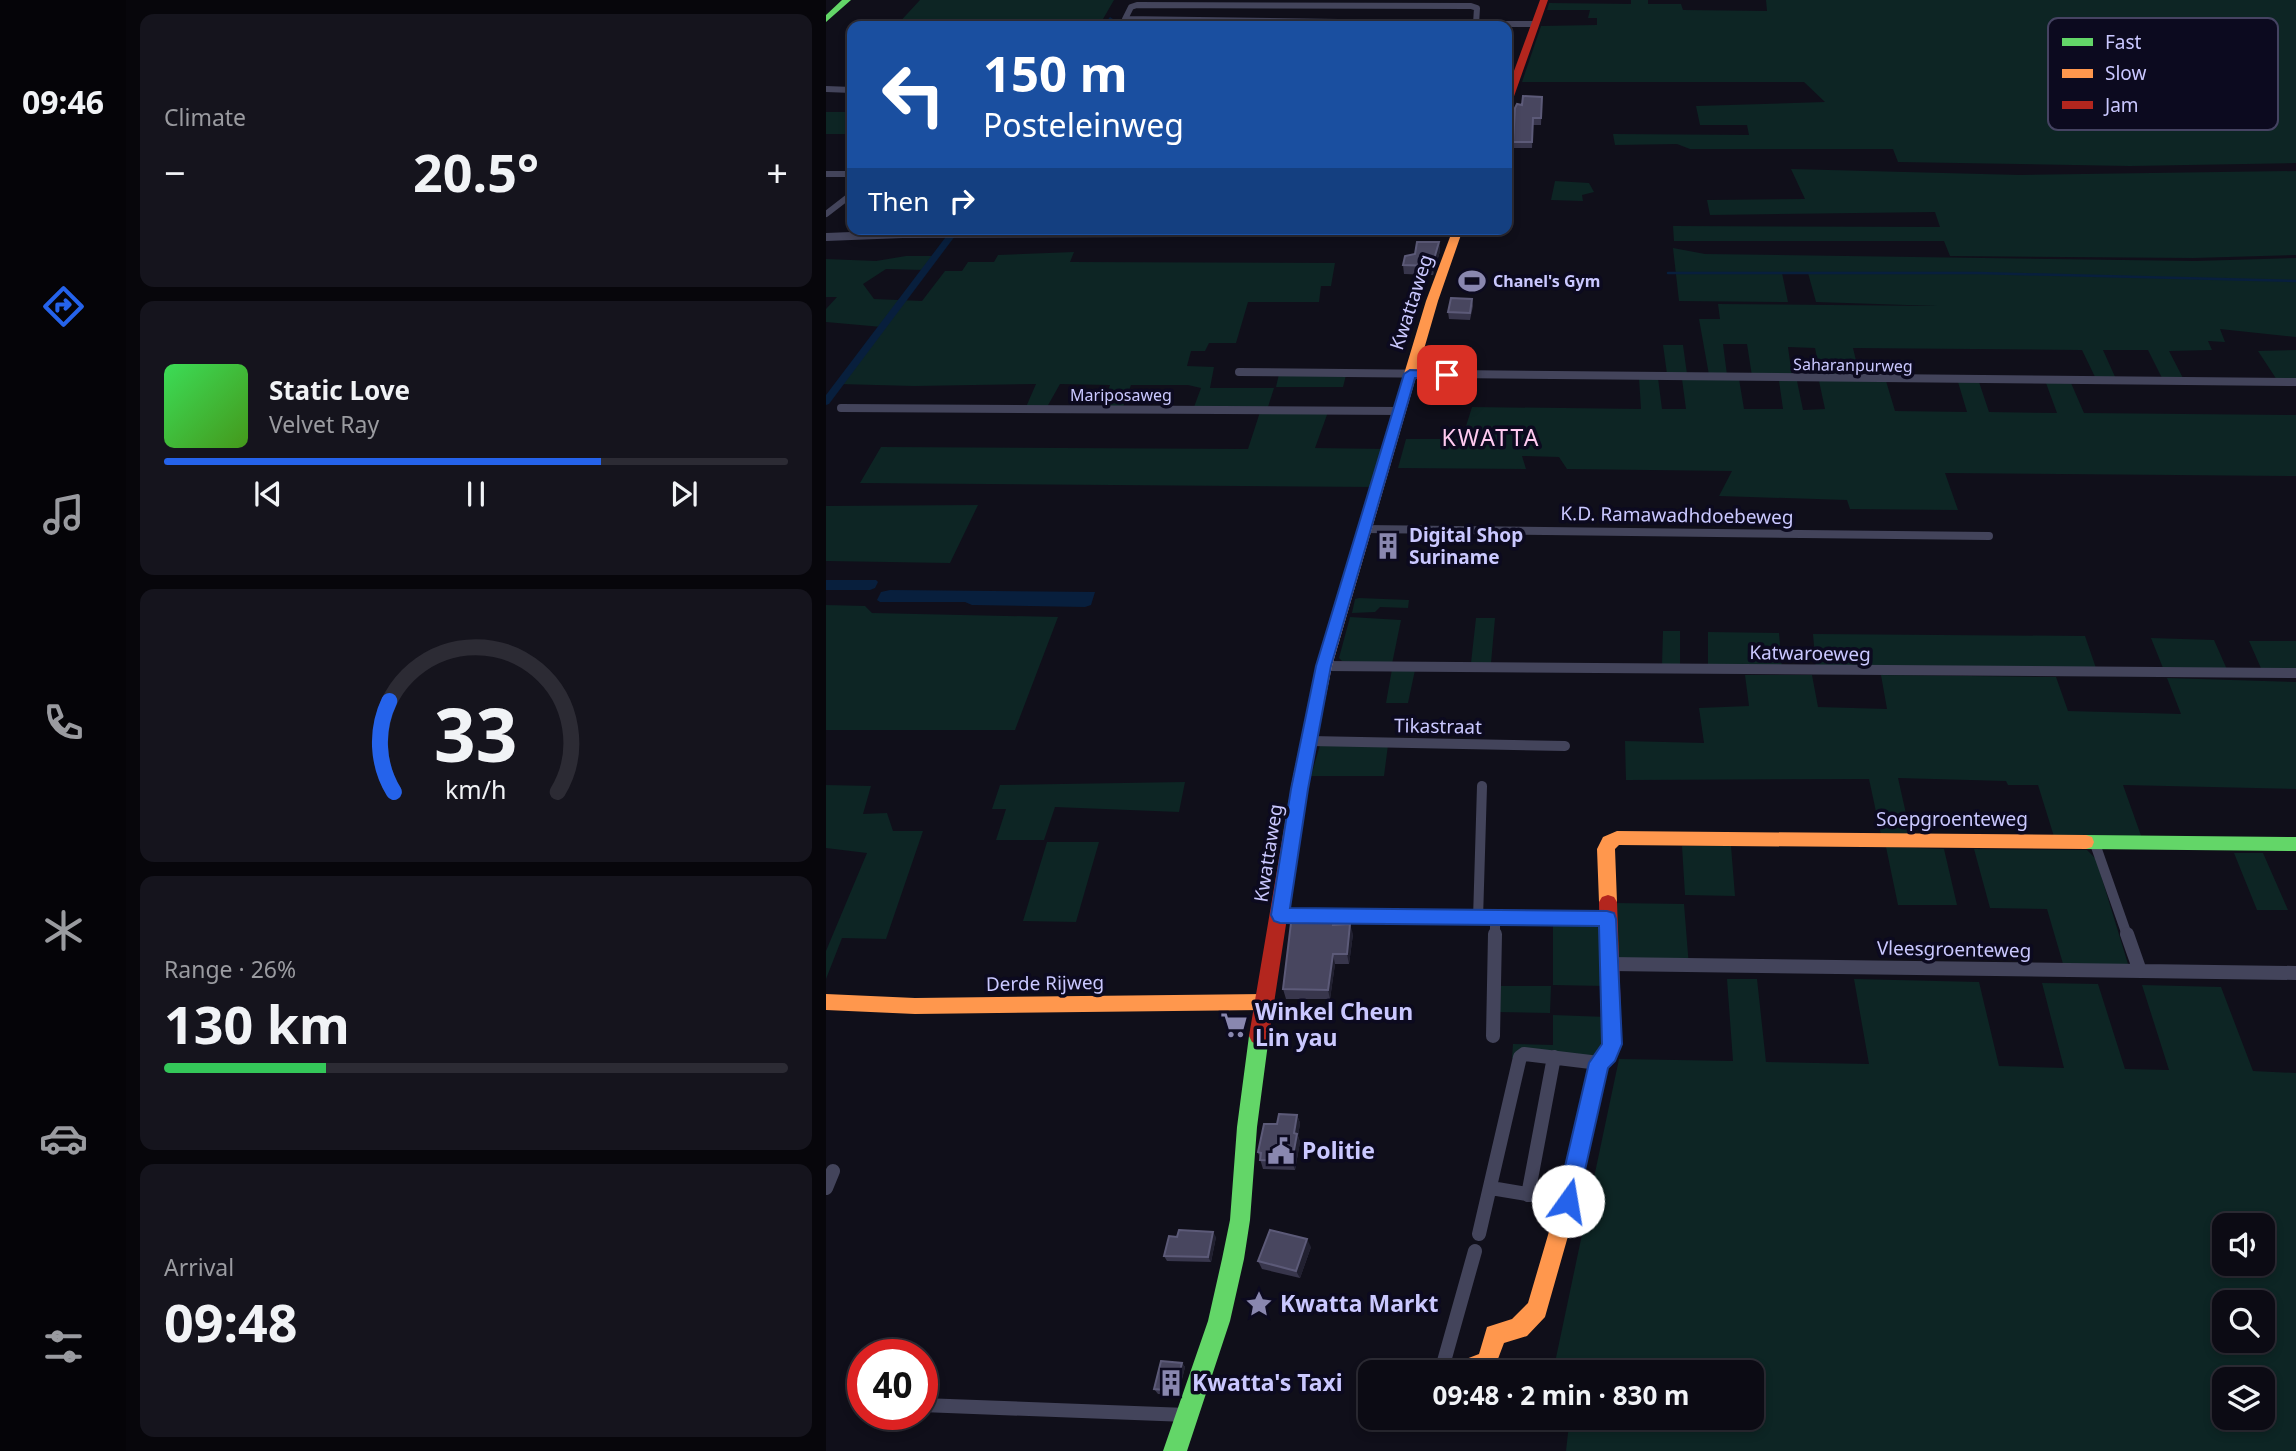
<!DOCTYPE html>
<html lang="en">
<head>
<meta charset="utf-8">
<style>
	:root { --surface:#0c0b14; --page:#15141d; --text:#f1f3f6; --muted:#9a9ba0; --line:#2c2b34; --accent:#2563eb }
	body { margin:0; font-family:"Noto Sans",sans-serif; background:var(--page); color:var(--text); height:100vh; display:flex; flex-direction:column; font-size:26px; white-space:nowrap }
	* { box-sizing:border-box; margin:0 }
	p { font-size:23px; color:var(--muted) }
	.icon { flex:none; width:38px; height:38px; fill:none; stroke:currentColor; stroke-width:2; stroke-linecap:round; stroke-linejoin:round }
	.map { position:relative; flex:1; overflow:hidden }
	.panel { display:flex; flex-direction:column; gap:14px; padding:14px; background:#07060b; width:700px }
	.panel>* { flex:none }
	.top-card { position:absolute; left:21px; top:21px; width:665px; height:214px; border-radius:14px; box-shadow:0 4px 10px #0003,0 0 0 2px var(--line); background:#1a4fa0; color:#fff; overflow:hidden }
	.tools { position:absolute; left:1386px; top:1213px; display:grid; gap:14px }
	.tools a { display:grid; place-items:center; width:63px; height:63px; border-radius:14px; background:var(--surface); box-shadow:0 4px 10px #0003,0 0 0 2px var(--line); font-size:35px }
	.speed { position:absolute; left:21px; top:1339px; display:flex; gap:14px; font-size:35px; font-weight:700; text-align:center }
	.speed>* { display:grid; place-content:center; width:91px; height:91px; border-radius:50%; background:var(--surface); box-shadow:0 4px 10px #0003,0 0 0 2px var(--line); line-height:1 }
	.speed .limit { border:10px solid #d22; background:#fff; color:#111 }
	.pin { position:absolute; display:grid; place-items:center; width:60px; height:60px; color:#fff; margin:-30px; border-radius:14px; box-shadow:0 4px 10px #0006 }
	.me { position:absolute; width:77px; margin:-38px; rotate:13deg; stroke-linejoin:round; filter:drop-shadow(0 0 5px #0008) }
	.turn { display:flex; align-items:center; gap:24px; height:147px; padding:0 21px; font-size:32px }
	.turn .icon { width:91px; height:91px; stroke-width:2.5 }
	.turn b { display:block; font-size:49px; line-height:60px }
	.then { display:flex; align-items:center; height:66px; padding:0 21px; background:#0003; gap:14px; font-size:26px }
	.big { font-size:52px; font-weight:700; line-height:1.1 }
	.panel .tile { flex:1; display:flex; flex-direction:column; justify-content:center; gap:10px; min-width:0; padding:0 24px; border-radius:14px; background:var(--page) }
	.panel .dial { align-items:center; gap:0 }
	.dial svg { height:182px; overflow:visible; fill:none; stroke:var(--line); stroke-width:7; stroke-linecap:round; text-anchor:middle }
	.dial text { fill:var(--text); stroke:none }
	.song { display:flex; align-items:center; gap:21px }
	.cover { width:84px; height:84px; border-radius:10px; background:linear-gradient(135deg,hsl(130 70% 55%),hsl(100 70% 35%)) }
	.played { height:7px; border-radius:4px; background:linear-gradient(90deg,var(--accent) 70%,var(--line) 70%) }
	.keys { display:flex; justify-content:space-around; direction:ltr }
	.heat { display:flex; justify-content:space-between; align-items:center; font-size:38px; direction:ltr }
	.charge { height:10px; border-radius:5px; background:linear-gradient(90deg,#34c759 26%,var(--line) 0) }
	.trip { position:absolute; left:532px; top:1360px; width:406px; height:70px; border-radius:14px; background:var(--surface); box-shadow:0 4px 10px #0003,0 0 0 2px var(--line); font-weight:700; line-height:70px; text-align:center }
	main { display:flex; flex:1; min-height:0 }
	.tabs { display:flex; flex-direction:column; width:126px; justify-content:space-around; align-items:center; background:#050408; color:var(--muted) }
	.tabs .icon { width:49px; height:49px }
	.tabs .current { color:var(--accent) }
	.tabs b { font-size:32px; color:var(--text) }
	.map>svg:first-child { display:block }
	.green { fill:#0d2524; fill-rule:evenodd }
	.water { fill:#081f3d }
	.lines { fill:none; stroke-linecap:round; stroke-linejoin:round }
	.stream { stroke:#081f3d; stroke-width:2.5 }
	.canal { fill:#081f3d; fill-rule:evenodd }
	.street-far3 { stroke:#43445b; stroke-width:6 }
	.street-far2 { stroke:#43445b; stroke-width:8 }
	.street-far1 { stroke:#43445b; stroke-width:10 }
	.street { stroke:#43445b; stroke-width:14 }
	.fast { fill:#63d668; fill-rule:evenodd }
	.slow { fill:#ff974d; fill-rule:evenodd }
	.jam { fill:#b3261e; fill-rule:evenodd }
	.wall { fill:#38364c }
	.shaded-wall { fill:#212030 }
	.building { fill:#48465f; stroke:#5c5a78; stroke-width:2 }
	.route { fill:#2563eb; stroke:#184099; stroke-width:2 }
	.labels { text-anchor:middle; stroke-width:7; stroke-linejoin:round; paint-order:stroke }
	.far-poi-label { font-size:16px; font-weight:bold; fill:#cac8ff; stroke:#0c0a1f; text-anchor:start }
	.far-street-label { font-size:16px; fill:#cac8ff; stroke:#0c0a1f }
	.street-label { font-size:19px; fill:#cac8ff; stroke:#0c0a1f }
	.poi-label { font-size:19px; font-weight:bold; fill:#cac8ff; stroke:#0c0a1f; text-anchor:start }
	.quarter-label { font-size:23px; letter-spacing:2px; fill:#ffcaf0; stroke:#0c0a1f }
	.near-poi-label { font-size:23px; font-weight:bold; fill:#cac8ff; stroke:#0c0a1f; text-anchor:start }
	.key { fill:#0c0a1f; stroke:#454362; stroke-width:2 }
	.key-label { font-size:19px; fill:#cac8ff }
</style>
</head>
<body>
<main>
<nav class="tabs">
<b>09:46</b>
<svg class="icon current" aria-label="directions" viewBox="0 0 24 24"><path d="M12 3l9 9-9 9-9-9zM9 14v-3h6M13 9l2 2-2 2"/></svg>
<svg class="icon" aria-label="music" viewBox="0 0 24 24"><path d="M9 18V5l10-2v13"/><circle cx="6" cy="18" r="3"/><circle cx="16" cy="16" r="3"/></svg>
<svg class="icon" aria-label="phone" viewBox="0 0 24 24"><path d="M5 4h4l2 5-3 2q2 4 5 5l2-3 5 2v4C11 20 4 13 5 4z"/></svg>
<svg class="icon" aria-label="climate" viewBox="0 0 24 24"><path d="M12 3v18M4 7l16 10M4 17L20 7"/></svg>
<svg class="icon" aria-label="car" viewBox="0 0 24 24"><path d="M5 17H2v-5l4-1 3-4h7l3 4 3 1v5h-3M9 17h6M6 11h13"/><circle cx="7" cy="17" r="2"/><circle cx="17" cy="17" r="2"/></svg>
<svg class="icon" aria-label="filters" viewBox="0 0 24 24"><path d="M4 7h16M4 17h16"/><circle cx="9" cy="7" r="2"/><circle cx="15" cy="17" r="2"/></svg>
</nav>
<section class="panel">
<div class="tile"><p>Climate</p>
<div class="heat"><a>−</a><b class="big">20.5°</b><a>+</a></div>
</div>
<div class="tile">
<div class="song"><i class="cover"></i><div><b>Static Love</b><p>Velvet Ray</p></div></div>
<div class="played"></div>
<div class="keys"><svg class="icon" aria-label="previous" viewBox="0 0 24 24"><path d="M18 5L8 12l10 7zM5 5v14"/></svg><svg class="icon" aria-label="pause" viewBox="0 0 24 24"><path d="M8 5v14M16 5v14"/></svg><svg class="icon" aria-label="next" viewBox="0 0 24 24"><path d="M6 5l10 7-10 7zM19 5v14"/></svg></div>
</div>
<div class="tile dial"><svg viewBox="0 0 100 80">
<path d="M14 69A42 42 0 1 1 86 69"/>
<path d="M14 69A42 42 0 0 1 12 29" stroke="#2563eb"/>
<text x="50" y="56" font-size="32" font-weight="700">33</text>
<text x="50" y="72" font-size="11">km/h</text>
</svg></div>
<div class="tile"><p>Range · 26%</p><b class="big">130 km</b><div class="charge"></div></div>
<div class="tile"><p>Arrival</p><b class="big">09:48</b></div>
</section>
<div class="map">
<svg width="1470" height="1451" viewBox="0 0 1470 1451">
	<rect width="100%" height="100%" fill="#100f1a"/>
	<!-- green -->
	<path class="green" d="M94 0H288L277 19H284L279 26H70Z
		M805 0H822V4H855L857 10 941 11 940 0H1470V163L1304 166 1072 162 1067 149H864L851 144 789 145 787 134 923 135 921 125H874L870 106 999 102 978 82H696L715 26 771 25V18H762L764 10H721L723 3 805 4Z
		M0 112H26V134H0Z
		M965 169 1194 175 1470 171V255L1367 258 1124 256 1118 241H848L847 226 1114 227 1109 212 884 215 881 200 979 199Z
		M729 181 763 183 768 192 756 195 757 201 725 200Z
		M847 248 879 254 1369 261 1470 258V337L1394 329 1399 342 1382 341 1386 350 1343 351 1358 380H1337L1322 350H1277L1290 379H1270L1256 350 1027 348 1034 377H995L989 348 962 347 966 376H926L921 344H897L901 375H883L873 319H894L892 304 1111 306 990 302 982 273H956L962 302 853 301Z
		M248 252 244 262 509 263 505 286H495L493 302H422L410 343H383L379 351H365L361 366 388 367 384 388H448L442 407H368L375 388 362 385H305L297 407H276L284 385 234 384 221 407H200L210 384 88 386 13 384 56 327 0 322V309L11 297H0V259L50 261 80 256H110L99 270 60 269 37 284 48 299 96 301 119 271H136L142 262H168L172 255Z
		M837 345H857L861 374H841Z
		M1470 350V380H1451L1432 351Z
		M453 374 520 375 517 387H450Z
		M813 378H832L836 409H860L856 379H913L918 409H957L953 381H971L977 410 999 409 993 381H1060L1069 411 1141 412 1132 382H1153L1163 412 1231 413 1220 383H1245L1258 413 1470 415V476L1119 473 1132 510 1024 509 1021 500 893 496 906 471 741 469 733 457 696 456 700 469 572 468 580 439H636L646 407 815 409Z
		M434 412H502L489 448 561 449 548 487 34 483 55 447 422 449Z
		M152 505 124 563 0 561V506Z
		M533 598 583 600 582 608 554 607 549 612 526 613 529 599Z
		M0 605 39 606 46 613 232 617 189 730H0Z
		M524 617 575 620 566 664 516 661 513 658Z
		M650 618H669L665 663H645Z
		M837 631H854V666H836Z
		M882 632 953 633 956 668 882 666Z
		M987 634 1259 636 1271 671 990 669Z
		M1325 638 1388 640 1403 674 1339 673Z
		M1423 641H1470V676L1438 675Z
		M566 669 589 670 582 703H560Z
		M919 675H986L992 707 1061 709 1055 675 1230 677 1242 711 1355 714 1341 678 1470 682V789L1297 785 1318 844 1230 843 1212 785H1182L1180 781 1072 778 1085 836 1055 835 1043 779 800 780 799 741 878 743 873 708 923 706Z
		M494 745H562L558 776H485Z
		M359 782 353 812 229 807 218 840H170L180 809H166L174 785Z
		M0 785 45 786 37 814 61 813 67 831H97L60 939 16 938 0 979V951L41 853 0 848Z
		M221 842H273L250 922 197 921Z
		M856 846H905L909 896 859 895Z
		M1060 847 1118 849 1131 905H1072Z
		M1148 849 1261 850 1270 859 1302 964 1240 974 1221 909 1164 908Z
		M1408 853H1437L1462 910H1431Z
		M788 903 858 904 863 967 791 961Z
		M727 923H760L774 928 779 986 727 985Z
		M901 979H931L940 1062 1043 1064 1028 979 1153 982 1173 1066 1238 1068 1216 983 1272 984 1299 1069 1343 1070 1316 985 1395 987 1427 1071 1470 1073V1451H740L743 1424 716 1423 717 1418H926V1372H727L793 1059 907 1061ZM1398 1225H1437V1264H1398ZM1398 1302H1437V1340H1398ZM1398 1379H1437V1418H1398Z
		M672 986H725L724 1013 670 1012Z
		M727 1015 781 1017 782 1040 763 1062 686 1058 687 1044 727 1045Z"/>
	<!-- water -->
	<path class="water" d="M0 580H50L52 582 49 588 44 590H0Z
		M64 590 269 592 265 605 259 607 146 605 139 602H54L51 600 55 592Z"/>
	<g class="lines">
		<!-- stream -->
		<path class="stream" d="M842 273H1152L1470 281"/>
		<!-- canal -->
		<path class="canal" d="M284 17 287 19 282 26H276Z
			M122 234 129 236 3 404 0 405V395Z"/>
		<!-- street-far3 -->
		<path class="street-far3" d="M311 5 645 6 651 8 650 24 299 19 305 7Z
			M650 24H709
			M0 89 26 90
			M0 174H26
			M0 214 26 194
			M63 235 630 233"/>
		<!-- street-far2 -->
		<path class="street-far2" d="M0 237 102 233H630
			M413 372 1470 382
			M15 408 574 411
			M537 529 1163 536"/>
		<!-- street-far1 -->
		<path class="street-far1" d="M498 666 1470 673
			M484 741 739 746
			M1268 841 1301 935
			M454 915 781 919
			M652 919 656 786
			M669 935V918"/>
		<!-- street -->
		<path class="street" d="M1301 934 1314 971
			M785 964 1470 973
			M667 1036 669 934
			M0 1188 7 1171
			M665 1188 742 1201
			M702 1195 728 1057
			M653 1234 694 1057 698 1054 773 1063
			M615 1372 649 1251
			M96 1405 361 1415"/>
		<!-- fast -->
		<path class="fast" d="M16 0H25L0 22V15Z
			M1260 835 1470 837V851L1260 849 1254 847 1252 842 1254 837Z
			M433 1027 440 1030 443 1036 431 1127 424 1220 418 1259 404 1321 361 1451H337L382 1321 396 1259 404 1220 411 1127 423 1036 426 1030Z"/>
		<!-- slow -->
		<path class="slow" d="M627 229H637L612 301 506 666 481 787 479 792H467L465 787 490 666 600 301Z
			M791 831 1260 835 1266 837 1268 842 1266 847 1260 849 793 845 789 849 791 902 788 907 782 909 776 907 773 902 771 849 777 837Z
			M0 994 89 998 438 994 445 996 447 1002 445 1008 438 1010 89 1014 0 1010Z
			M758 1119 765 1122 768 1129 752 1201 719 1317 701 1336 678 1343 667 1372H624L627 1364 653 1354 661 1327 686 1319 702 1303 732 1201 748 1129 751 1122Z"/>
		<!-- jam -->
		<path class="jam" d="M714 0H722L686 102 681 105V90Z
			M473 781 479 782 481 787 443 1036 440 1042 433 1045 426 1042 423 1036 465 787 467 782Z
			M782 895 788 897 791 902 796 1044 789 1060 782 1067 768 1129 765 1136 758 1139 751 1136 748 1129 763 1063 776 1044 773 902 776 897Z"/>
	</g>
	<!-- wall -->
	<path class="wall" d="M716 97 715 125H707L706 148H687V142Z
		M613 242 614 251 607 275 578 274 577 265 589 254Z
		M646 299 647 306 644 320 623 319 622 312Z
		M568 532 569 539 568 549H555L554 542Z
		M494 923 510 925 527 934 523 964H509L504 999H460L457 989Z
		M471 1115 474 1123 472 1136 474 1142 469 1170 437 1169 432 1152 451 1124Z
		M390 1237 385 1262 341 1261 338 1256Z
		M485 1247 474 1278 436 1269 432 1261Z
		M356 1363 359 1367 352 1395 332 1394 328 1389Z"/>
	<!-- shaded-wall -->
	<path class="shaded-wall" d="M613 242 614 251 607 275 606 266Z
		M524 924 527 934 523 964 521 954Z
		M507 954 509 964 504 999 502 990Z
		M471 1115 474 1123 472 1136 474 1142 469 1170 466 1161 468 1133Z
		M387 1232 390 1237 385 1262 382 1257Z
		M481 1239 485 1247 474 1278 470 1271Z
		M356 1363 359 1367 352 1395 349 1391Z"/>
	<!-- building -->
	<path class="building" d="M697 96 716 97 715 118H707L706 142H687L689 108 691 104 696 105Z
		M591 242H613L606 266 577 265 579 256 589 254Z
		M625 298 646 299 644 313 622 312Z
		M555 532H568L567 542H554Z
		M495 918H508L507 925 524 924 521 954H507L502 990 457 989 465 923H494Z
		M453 1114 471 1115 468 1133 471 1134 466 1161 434 1160 435 1153 432 1152 438 1124H451Z
		M353 1230 387 1232 382 1257 338 1256 343 1236 351 1237Z
		M444 1230 481 1239 470 1271 432 1261Z
		M335 1361 356 1363 349 1391 328 1389Z"/>
	<!-- route -->
	<path class="route" d="M584 370 621 371 627 375 621 378H589L505 666 482 789 464 908 781 911 788 913 790 919 796 1044 789 1061 782 1068 752 1201 749 1209 742 1212 734 1209 731 1201 763 1063 776 1044 773 926 454 923 448 921 445 915 465 789 490 666 578 374Z"/>
	<!-- icons -->
	<defs>
		<symbol id="stadium-bare" viewBox="-9 -9 18 18"><path d="M0-5a6.5 5 0 1 0 0 10a6.5 5 0 1 0 0-10ZM-3.5-1.8h7v3.6h-7Z" fill="#8987af" stroke="#0c0a1f" stroke-width="2.5" paint-order="stroke"/></symbol>
		<symbol id="building-bare" viewBox="-9 -9 18 18"><path d="M-4-6H4V6H1V3H-1V6H-4ZM-2.5-4.3h1.7v1.8h-1.7ZM.8-4.3h1.7v1.8H.8ZM-2.5-1h1.7V.8h-1.7ZM.8-1h1.7V.8H.8Z" fill="#8987af" stroke="#0c0a1f" stroke-width="2.5" paint-order="stroke"/></symbol>
		<symbol id="supermarket-bare" viewBox="-9 -9 18 18"><path d="M-6-5.5h2.5l.6 2H6L4.5 2H-2.5L-4.4-4H-6ZM-1.5 3.2a1.3 1.3 0 1 0 .1 0ZM3 3.2a1.3 1.3 0 1 0 .1 0Z" fill="#8987af" stroke="#0c0a1f" stroke-width="2.5" paint-order="stroke"/></symbol>
		<symbol id="civic-bare" viewBox="-9 -9 18 18"><path d="M-.6-6.5H3V-4.5H.6V-3L4-1V1h2V6H-6V1h2V-1L-.6-3ZM-1.2 2.5V6h2.4V2.5Z" fill="#8987af" stroke="#0c0a1f" stroke-width="2.5" paint-order="stroke"/></symbol>
		<symbol id="sight-bare" viewBox="-9 -9 18 18"><path d="M0-6L1.8-2.2L6-1.7L2.9 1.2L3.7 5.4L0 3.3L-3.7 5.4L-2.9 1.2L-6-1.7L-1.8-2.2Z" fill="#8987af" stroke="#0c0a1f" stroke-width="2.5" paint-order="stroke"/></symbol>
	</defs>
	<g fill-rule="evenodd">
		<use href="#stadium-bare" x="627" y="262" width="38" height="38"/>
		<use href="#building-bare" x="543" y="527" width="38" height="38"/>
		<use href="#supermarket-bare" x="389" y="1006" width="38" height="38"/>
		<use href="#civic-bare" x="436" y="1132" width="38" height="38"/>
		<use href="#sight-bare" x="414" y="1285" width="38" height="38"/>
		<use href="#building-bare" x="326" y="1364" width="38" height="38"/>
	</g>
	<g class="labels">
		<!-- far-poi labels -->
		<g class="far-poi-label">
			<text x="667" y="287">Chanel's Gym</text>
		</g>
		<!-- far-street labels -->
		<g class="far-street-label">
			<text transform="translate(1027 365) rotate(1)" y="6">Saharanpurweg</text>
			<text x="295" y="401">Mariposaweg</text>
		</g>
		<!-- street labels -->
		<g class="street-label">
			<text transform="translate(585 302) rotate(-72)" y="7">Kwattaweg</text>
			<text transform="translate(851 515) rotate(1)" y="7">K.D. Ramawadhdoebeweg</text>
			<text transform="translate(984 653) rotate(1)" y="7">Katwaroeweg</text>
			<text transform="translate(612 726) rotate(1)" y="7">Tikastraat</text>
			<text x="1126" y="826">Soepgroenteweg</text>
			<text transform="translate(442 853) rotate(-81)" y="7">Kwattaweg</text>
			<text transform="translate(1128 949) rotate(1)" y="7">Vleesgroenteweg</text>
			<text transform="translate(219 983) rotate(-1)" y="7">Derde Rijweg</text>
		</g>
		<!-- poi labels -->
		<g class="poi-label">
			<text x="583" y="542">Digital Shop<tspan x="583" dy="22">Suriname</tspan></text>
		</g>
		<!-- quarter labels -->
		<g class="quarter-label">
			<text x="665" y="446">KWATTA</text>
		</g>
		<!-- near-poi labels -->
		<g class="near-poi-label">
			<text x="429" y="1020">Winkel Cheun<tspan x="429" dy="26">Lin yau</tspan></text>
			<text x="476" y="1159">Politie</text>
			<text x="454" y="1312">Kwatta Markt</text>
			<text x="366" y="1391">Kwatta's Taxi</text>
		</g>
	</g>
	<!-- legend -->
	<rect x="1222" y="18" width="230" height="112" rx="10" class="key"/>
	<rect x="1236" y="38" width="31" height="8" fill="#63d668"/>
	<rect x="1236" y="69" width="31" height="9" fill="#ff974d"/>
	<rect x="1236" y="101" width="31" height="8" fill="#b3261e"/>
	<g class="key-label">
		<text x="1279" y="49">Fast</text>
		<text x="1279" y="80">Slow</text>
		<text x="1279" y="112">Jam</text>
	</g>
</svg>
<div class="tools">
<a><svg class="icon" aria-label="sound" viewBox="0 0 24 24"><path d="M4 9h4l5-4v14l-5-4H4zM17 9q2 3 0 6"/></svg></a>
<a><svg class="icon" aria-label="search" viewBox="0 0 24 24"><circle cx="10" cy="10" r="6"/><path d="M15 15l6 6"/></svg></a>
<a><svg class="icon" aria-label="layers" viewBox="0 0 24 24"><path d="M12 4l9 5-9 5-9-5zM3 14l9 5 9-5"/></svg></a>
</div>
<div class="speed"><div class="limit">40</div></div>
<div class="pin" style="left:621px;top:375px;background:#d93025"><svg class="icon" aria-label="arrive" viewBox="0 0 24 24"><path d="M6 21V4h12l-3 4 3 4H6"/></svg></div>
<svg class="me" style="left:742px;top:1201px" viewBox="-20 -20 40 40"><circle r="19" fill="#fff"/><path d="M0-13L10 11 0 6-10 11z" fill="#2563eb"/></svg>
<div class="trip">09:48 · 2 min · 830 m</div>
<div class="top-card">
<div class="turn"><svg class="icon" aria-label="left" viewBox="0 0 24 24"><path d="M17 20v-9H6M10 6l-5 5 5 5"/></svg><div><b>150 m</b>Posteleinweg</div></div>
<div class="then">Then<svg class="icon" aria-label="right" viewBox="0 0 24 24"><path d="M7 20v-9h11M14 6l5 5-5 5"/></svg></div>
</div>
</div>
</main>
</body>
</html>
